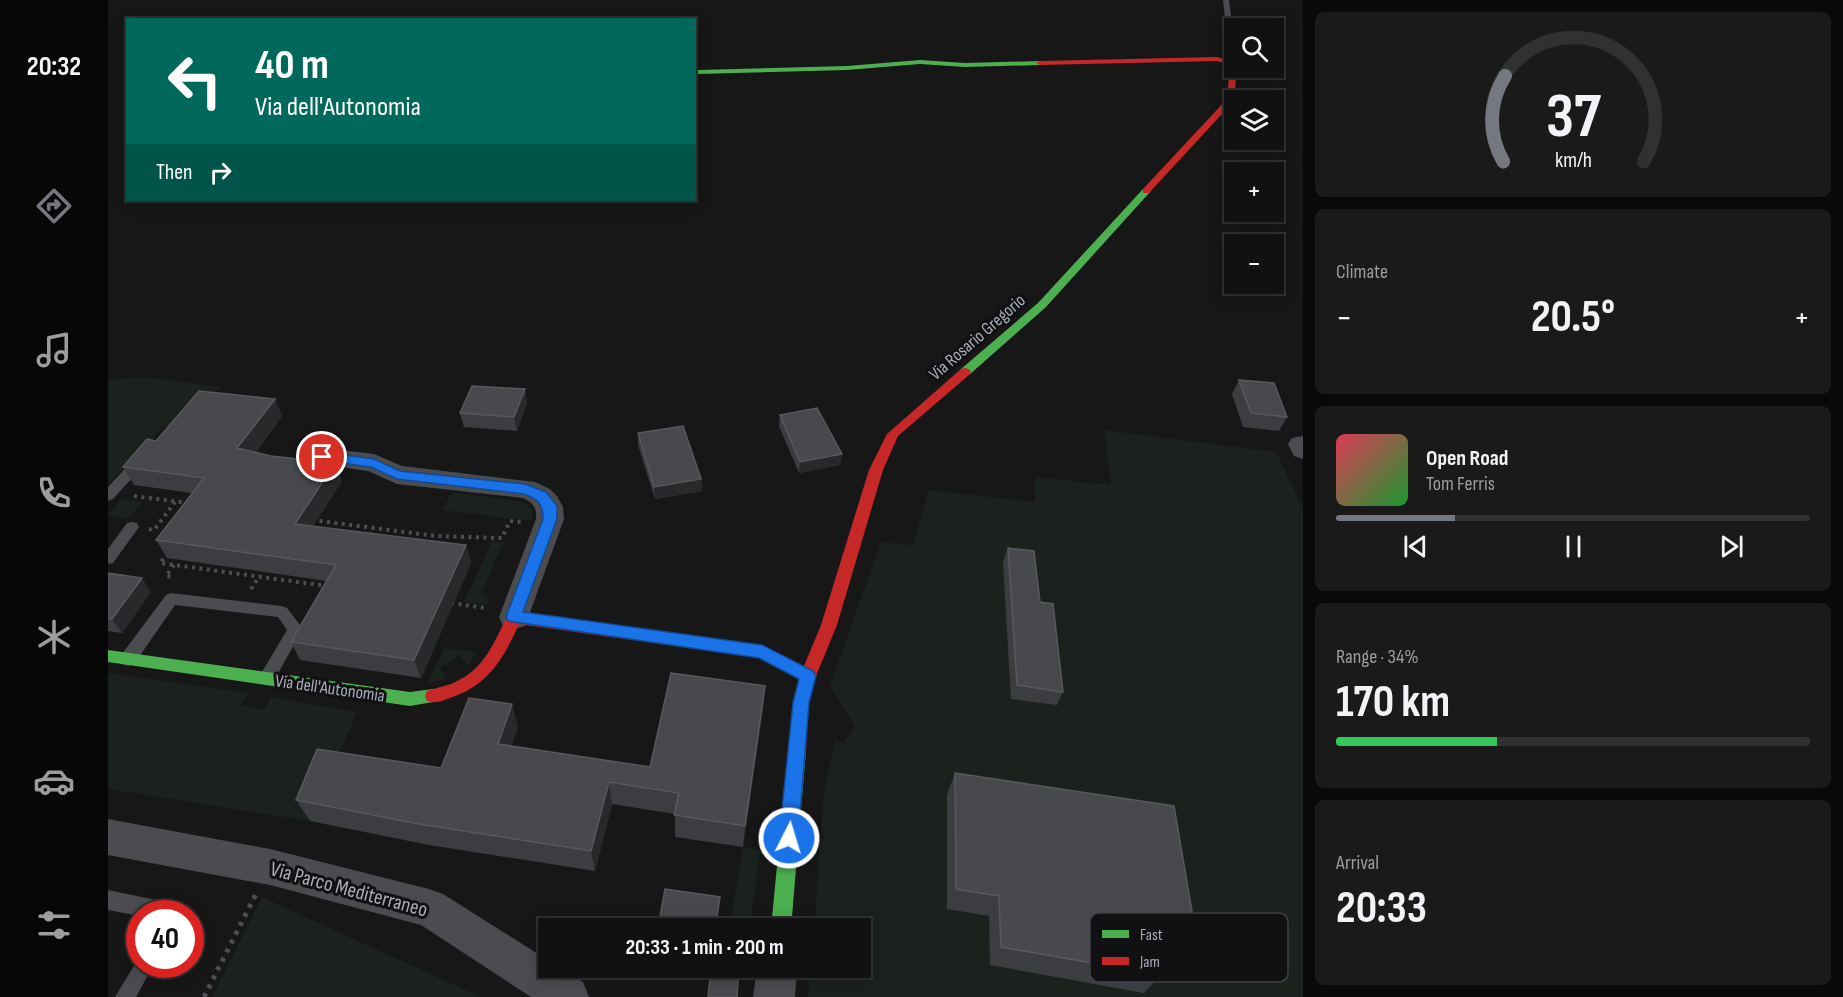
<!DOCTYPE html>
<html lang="en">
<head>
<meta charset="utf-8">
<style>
	:root { --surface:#111; --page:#1a1a1a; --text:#f1f3f6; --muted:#9c9d9f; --line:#303131; --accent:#757880 }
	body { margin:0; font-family:"Sofia Sans Condensed",sans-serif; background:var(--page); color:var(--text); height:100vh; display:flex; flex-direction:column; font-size:22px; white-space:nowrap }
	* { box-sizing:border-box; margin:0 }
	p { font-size:20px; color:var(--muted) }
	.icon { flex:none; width:33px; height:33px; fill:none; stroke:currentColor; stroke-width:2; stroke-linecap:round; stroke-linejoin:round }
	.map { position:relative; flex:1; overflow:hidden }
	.drawer { display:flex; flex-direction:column; gap:12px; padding:12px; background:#090909; width:540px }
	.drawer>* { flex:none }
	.top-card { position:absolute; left:18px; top:18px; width:570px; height:183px; border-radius:0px; box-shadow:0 3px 15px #0003,0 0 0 2px var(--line); background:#00695c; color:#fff; overflow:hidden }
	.fabs { position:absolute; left:1116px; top:18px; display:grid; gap:12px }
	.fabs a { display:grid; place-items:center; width:60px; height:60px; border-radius:0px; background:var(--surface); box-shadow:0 3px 15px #0003,0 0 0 2px var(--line); font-size:30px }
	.speed { position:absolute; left:18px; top:900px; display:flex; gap:12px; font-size:30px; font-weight:700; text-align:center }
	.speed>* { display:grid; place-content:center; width:78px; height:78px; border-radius:50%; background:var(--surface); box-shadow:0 3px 15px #0003,0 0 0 2px var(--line); line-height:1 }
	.speed .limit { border:9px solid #d22; background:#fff; color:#111 }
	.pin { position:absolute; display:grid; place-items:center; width:51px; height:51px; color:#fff; margin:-26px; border:3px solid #fff; border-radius:50%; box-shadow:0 2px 6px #0007 }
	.me { position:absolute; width:66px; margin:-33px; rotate:5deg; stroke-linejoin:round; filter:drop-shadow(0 0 4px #0008) }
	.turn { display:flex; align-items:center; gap:21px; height:126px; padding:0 30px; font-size:27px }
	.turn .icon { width:78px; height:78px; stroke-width:2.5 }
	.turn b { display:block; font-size:42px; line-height:51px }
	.then { display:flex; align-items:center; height:57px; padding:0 30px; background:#0003; gap:12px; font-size:22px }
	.big { font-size:45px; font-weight:700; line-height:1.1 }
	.drawer .tile { flex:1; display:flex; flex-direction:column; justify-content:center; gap:9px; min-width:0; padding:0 21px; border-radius:9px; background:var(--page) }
	.drawer .dial { align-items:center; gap:0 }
	.dial svg { height:156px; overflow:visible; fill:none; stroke:var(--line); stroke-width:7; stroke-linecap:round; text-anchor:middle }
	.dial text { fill:var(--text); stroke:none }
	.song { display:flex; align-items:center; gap:18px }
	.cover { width:72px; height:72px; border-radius:9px; background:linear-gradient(135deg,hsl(350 70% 55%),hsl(130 70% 35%)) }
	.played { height:6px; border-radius:3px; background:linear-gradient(90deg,var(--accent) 25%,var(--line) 25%) }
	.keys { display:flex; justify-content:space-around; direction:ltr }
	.heat { display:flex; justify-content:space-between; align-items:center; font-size:33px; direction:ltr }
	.charge { height:9px; border-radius:4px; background:linear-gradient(90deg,#34c759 34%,var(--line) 0) }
	.trip { position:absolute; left:430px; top:918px; width:333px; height:60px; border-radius:0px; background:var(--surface); box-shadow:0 3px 15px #0003,0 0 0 2px var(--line); font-weight:700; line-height:60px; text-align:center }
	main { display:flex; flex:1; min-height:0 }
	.tab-bar { display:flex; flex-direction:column; width:108px; justify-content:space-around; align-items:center; background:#070707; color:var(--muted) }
	.tab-bar .icon { width:42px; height:42px }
	.tab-bar .active { color:var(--accent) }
	.tab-bar b { font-size:27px; color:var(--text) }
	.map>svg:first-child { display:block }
	.green { fill:#1b211c }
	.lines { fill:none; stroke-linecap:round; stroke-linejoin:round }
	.path-far1 { stroke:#4d4e52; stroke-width:4; stroke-dasharray:3 4.5; stroke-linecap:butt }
	.path { stroke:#4d4e52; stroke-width:5; stroke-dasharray:4 6; stroke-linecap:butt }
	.lane { fill:#4b4c50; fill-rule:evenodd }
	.street { fill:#4b4c50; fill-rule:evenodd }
	.fast { fill:#4caf50; fill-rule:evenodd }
	.jam { fill:#c62828; fill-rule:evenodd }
	.wall { fill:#3c3d40 }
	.shaded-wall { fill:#28292a }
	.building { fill:#48494d; stroke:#57595e; stroke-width:1.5 }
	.route { fill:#1a73e8; stroke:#114b97; stroke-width:1.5 }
	.labels { text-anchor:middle; stroke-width:6; stroke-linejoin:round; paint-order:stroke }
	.street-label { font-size:18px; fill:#a8adb8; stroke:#111113 }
	.near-street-label { font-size:21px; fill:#a8adb8; stroke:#111113 }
	.key { fill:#111113; stroke:#3e4045; stroke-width:1.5 }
	.key-label { font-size:16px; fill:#a8adb8 }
</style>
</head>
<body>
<main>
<nav class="tab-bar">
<b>20:32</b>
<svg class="icon active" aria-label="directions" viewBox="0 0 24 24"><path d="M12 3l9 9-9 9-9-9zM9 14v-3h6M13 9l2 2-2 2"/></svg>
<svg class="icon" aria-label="music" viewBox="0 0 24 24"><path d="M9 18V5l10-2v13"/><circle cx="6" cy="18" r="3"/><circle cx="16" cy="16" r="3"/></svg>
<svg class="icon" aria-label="phone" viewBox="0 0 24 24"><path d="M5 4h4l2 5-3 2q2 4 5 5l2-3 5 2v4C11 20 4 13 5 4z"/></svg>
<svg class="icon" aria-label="climate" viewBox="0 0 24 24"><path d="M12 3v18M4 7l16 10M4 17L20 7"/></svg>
<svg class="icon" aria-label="car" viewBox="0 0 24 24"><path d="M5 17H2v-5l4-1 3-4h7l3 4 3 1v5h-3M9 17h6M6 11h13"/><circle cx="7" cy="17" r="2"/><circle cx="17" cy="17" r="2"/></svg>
<svg class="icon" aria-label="filters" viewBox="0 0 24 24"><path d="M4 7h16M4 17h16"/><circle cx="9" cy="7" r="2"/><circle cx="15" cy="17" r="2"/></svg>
</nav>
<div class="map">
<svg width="1195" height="997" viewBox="0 0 1195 997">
	<rect width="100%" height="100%" fill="#171717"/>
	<!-- green -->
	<path class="green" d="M37 377 113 387 74 429 56 427 0 484V380Z
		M996 430 1168 452 1195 508V997H700L702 968H753V928H706L716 791 727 740 735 743 747 726 722 686 773 542 805 545 821 490 927 502V477L1003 485Z
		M344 492 415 502 424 509V521L334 510Z
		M14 499 34 502 20 519 0 515Z
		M384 541 395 543 373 594 380 599V605L356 602Z
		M336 648 369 652 360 666 351 656 332 668 339 679 320 683Z
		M0 673 140 693 133 705 156 710 163 697 249 712 202 821 0 789Z
		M635 847 652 850 642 928H621Z
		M154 897 373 997H104Z"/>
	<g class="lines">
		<!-- path-far1 -->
		<path class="path-far1" d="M26 496 81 503
			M204 520 328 536 394 538 402 521 413 522
			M41 529 46 530 67 502
			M60 553 52 563 219 586
			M66 565 58 576 66 577
			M143 589 151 577
			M343 603 377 608"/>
		<!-- path -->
		<path class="path" d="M96 997 148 894"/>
		<!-- lane -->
		<path class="lane" d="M1115 0H1121L1126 40V66L1122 64Z
			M31 458 37 462 36 465 5 499 0 501V487L26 459Z
			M24 522 29 523 31 527 5 563 0 564V549L19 523Z
			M63 593 174 606 179 608 195 629 165 682 159 684 153 682 151 677 179 630 170 617 67 605 26 664 20 666 14 664 12 659 14 654 58 595Z
			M0 890 67 904 74 907 76 914H32V916L0 910Z
			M32 956V964H46L28 997H7Z"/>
		<!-- street -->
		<path class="street" d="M1195 436V459L1186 456 1180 444 1184 438Z
			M215 448 266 454 294 466 427 482 442 489 449 496 455 507 456 519 417 626 406 629 395 626 391 617 428 519C429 507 425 503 415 498L289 484 260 471 206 463 202 457 206 451Z
			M0 819 162 849 321 889 335 894 441 961V968H451L475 982 481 997H423L313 925 162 885 0 855Z
			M649 968H689L687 997H645Z"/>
		<!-- fast -->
		<path class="fast" d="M812 60 857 63 932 61 936 63 932 65 857 67 812 64 739 70 590 74 586 72 590 70 739 66Z
			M1035 189 1043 191 938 307 861 375H853L851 372 853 369 930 303Z
			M0 650 302 692 325 689 331 691 333 696 331 701 302 706 0 662Z
			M689 743 695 746 698 751 683 928H663L680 751 683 746Z"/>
		<!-- jam -->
		<path class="jam" d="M1109 57 1126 62V68H1129L1126 101 1041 193H1035V189L1119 99 1122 65 1109 61 932 65 928 63 932 61Z
			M857 368 861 369 863 372 861 375 790 436 775 470 729 625 708 676 701 703 698 751 695 756 689 759 683 756 680 751 685 703 691 679 651 658 411 624C396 658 380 686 342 698 334 701 327 704 319 701L317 696 319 691C330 687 341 686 351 680 379 666 387 639 401 613L406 611 654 646 696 666 713 625 761 470 779 434 853 369Z"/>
	</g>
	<!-- wall -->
	<path class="wall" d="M1131 380 1179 417 1171 431 1135 427 1124 394Z
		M417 389 419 404 409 431 356 427 352 413Z
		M167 399 174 416 148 452 163 456 227 463 234 481 205 526 358 545 363 563 313 678 192 660 183 642 219 581 59 558 48 540 84 493 26 485 15 467Z
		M672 415 734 454 732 465 691 473 671 426Z
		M530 433 593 479 594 491 547 499 530 445Z
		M900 548 932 602 955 692 949 705 903 699 895 562Z
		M0 573 43 592 14 633 0 631Z
		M657 686 655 709 635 847 567 837V814L504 804 487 871 321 845 202 821 188 800 333 768 410 727 403 746 542 767Z
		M847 773 1087 929 1070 948 1048 944 1053 975 1036 993 882 965 881 916 839 909V795Z"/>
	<!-- shaded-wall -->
	<path class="shaded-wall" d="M417 389 419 404 409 431 406 417Z
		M167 399 174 416 137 466 129 448Z
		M734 454 732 465 691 473 692 462Z
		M227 463 234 481 195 542 187 524Z
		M593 479 594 491 547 499 546 487Z
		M358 545 363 563 313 678 306 660Z
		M34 578 43 592 14 633 4 619Z
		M657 686 655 709 635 847 637 826Z
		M404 704 410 727 396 767 390 744Z
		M501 782 504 804 487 871 483 851Z
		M612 897 611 909 609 928H607Z"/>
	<!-- building -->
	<path class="building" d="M1131 380 1166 383 1179 417 1143 413Z
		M364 386 417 389 406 417 352 413Z
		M91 391 167 399 129 448 163 456 227 463 187 524 358 545 306 660 183 642 228 565 48 540 96 478 15 467 39 439 48 441Z
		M709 408 734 454 692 462 672 415Z
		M575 426 593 479 546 487 530 433Z
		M900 548 926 551 932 602 945 604 955 692 909 685Z
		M0 573 34 578 4 619H0Z
		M563 673 657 686 637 826 566 815 571 793 501 782 483 851 311 824 188 800 209 749 333 768 361 698 404 704 390 744 542 767Z
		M847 773 1066 806 1087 929 1045 922 1053 975 893 947 891 896 848 889Z
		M557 889 612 897 607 928H550Z
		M603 968H631L629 997H600Z"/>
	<!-- route -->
	<path class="route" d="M214 452 266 459 292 471 417 484 438 492 449 506V519L415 612 654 645 705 671 708 676 701 703 690 838 687 844 681 847 674 844 671 838 685 703 691 679 651 658 400 621 398 617 435 519C435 503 430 499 416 494L289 479 263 467 210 460 208 457 210 453Z"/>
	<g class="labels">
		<!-- street labels -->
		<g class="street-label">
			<text transform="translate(869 337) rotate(-41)" y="6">Via Rosario Gregorio</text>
			<text transform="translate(222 688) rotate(8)" y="6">Via dell'Autonomia</text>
		</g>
		<!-- near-street labels -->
		<g class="near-street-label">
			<text transform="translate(241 889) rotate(15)" y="7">Via Parco Mediterraneo</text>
		</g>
	</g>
	<!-- legend -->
	<rect x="982" y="913" width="198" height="69" rx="9" class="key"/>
	<rect x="994" y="930" width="27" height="8" fill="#4caf50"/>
	<rect x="994" y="957" width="27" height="8" fill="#c62828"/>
	<g class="key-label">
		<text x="1032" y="940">Fast</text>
		<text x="1032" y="967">Jam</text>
	</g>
</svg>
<div class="fabs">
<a><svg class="icon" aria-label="search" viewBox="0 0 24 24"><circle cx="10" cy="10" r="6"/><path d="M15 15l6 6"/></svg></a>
<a><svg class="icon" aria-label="layers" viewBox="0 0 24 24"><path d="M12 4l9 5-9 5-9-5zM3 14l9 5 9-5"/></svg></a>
<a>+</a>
<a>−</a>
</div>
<div class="speed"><div class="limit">40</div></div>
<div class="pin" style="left:214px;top:457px;background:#d93025"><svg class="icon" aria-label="arrive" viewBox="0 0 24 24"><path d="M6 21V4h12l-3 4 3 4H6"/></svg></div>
<svg class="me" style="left:681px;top:838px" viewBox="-20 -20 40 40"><circle r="17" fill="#1a73e8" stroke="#fff" stroke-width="3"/><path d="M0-11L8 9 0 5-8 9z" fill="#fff"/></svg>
<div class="trip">20:33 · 1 min · 200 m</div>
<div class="top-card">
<div class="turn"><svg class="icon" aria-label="left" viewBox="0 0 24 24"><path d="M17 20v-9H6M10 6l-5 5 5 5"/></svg><div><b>40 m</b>Via dell'Autonomia</div></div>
<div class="then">Then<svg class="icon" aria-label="right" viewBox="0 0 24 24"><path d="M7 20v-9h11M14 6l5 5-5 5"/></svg></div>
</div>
</div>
<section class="drawer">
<div class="tile dial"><svg viewBox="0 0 100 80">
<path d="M14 69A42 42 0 1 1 86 69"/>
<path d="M14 69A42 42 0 0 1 15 25" stroke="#757880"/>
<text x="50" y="56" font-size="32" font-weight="700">37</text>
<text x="50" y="72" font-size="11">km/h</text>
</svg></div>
<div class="tile"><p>Climate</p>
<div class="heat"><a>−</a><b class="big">20.5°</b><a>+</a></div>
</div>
<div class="tile">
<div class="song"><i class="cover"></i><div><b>Open Road</b><p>Tom Ferris</p></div></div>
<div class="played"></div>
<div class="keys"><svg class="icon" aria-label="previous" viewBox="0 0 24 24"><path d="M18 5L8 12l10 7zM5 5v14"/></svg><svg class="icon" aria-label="pause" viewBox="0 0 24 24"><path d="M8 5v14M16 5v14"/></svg><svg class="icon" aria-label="next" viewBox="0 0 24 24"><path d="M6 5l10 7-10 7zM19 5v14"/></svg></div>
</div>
<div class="tile"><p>Range · 34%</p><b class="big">170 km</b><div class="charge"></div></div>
<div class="tile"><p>Arrival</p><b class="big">20:33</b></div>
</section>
</main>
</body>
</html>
